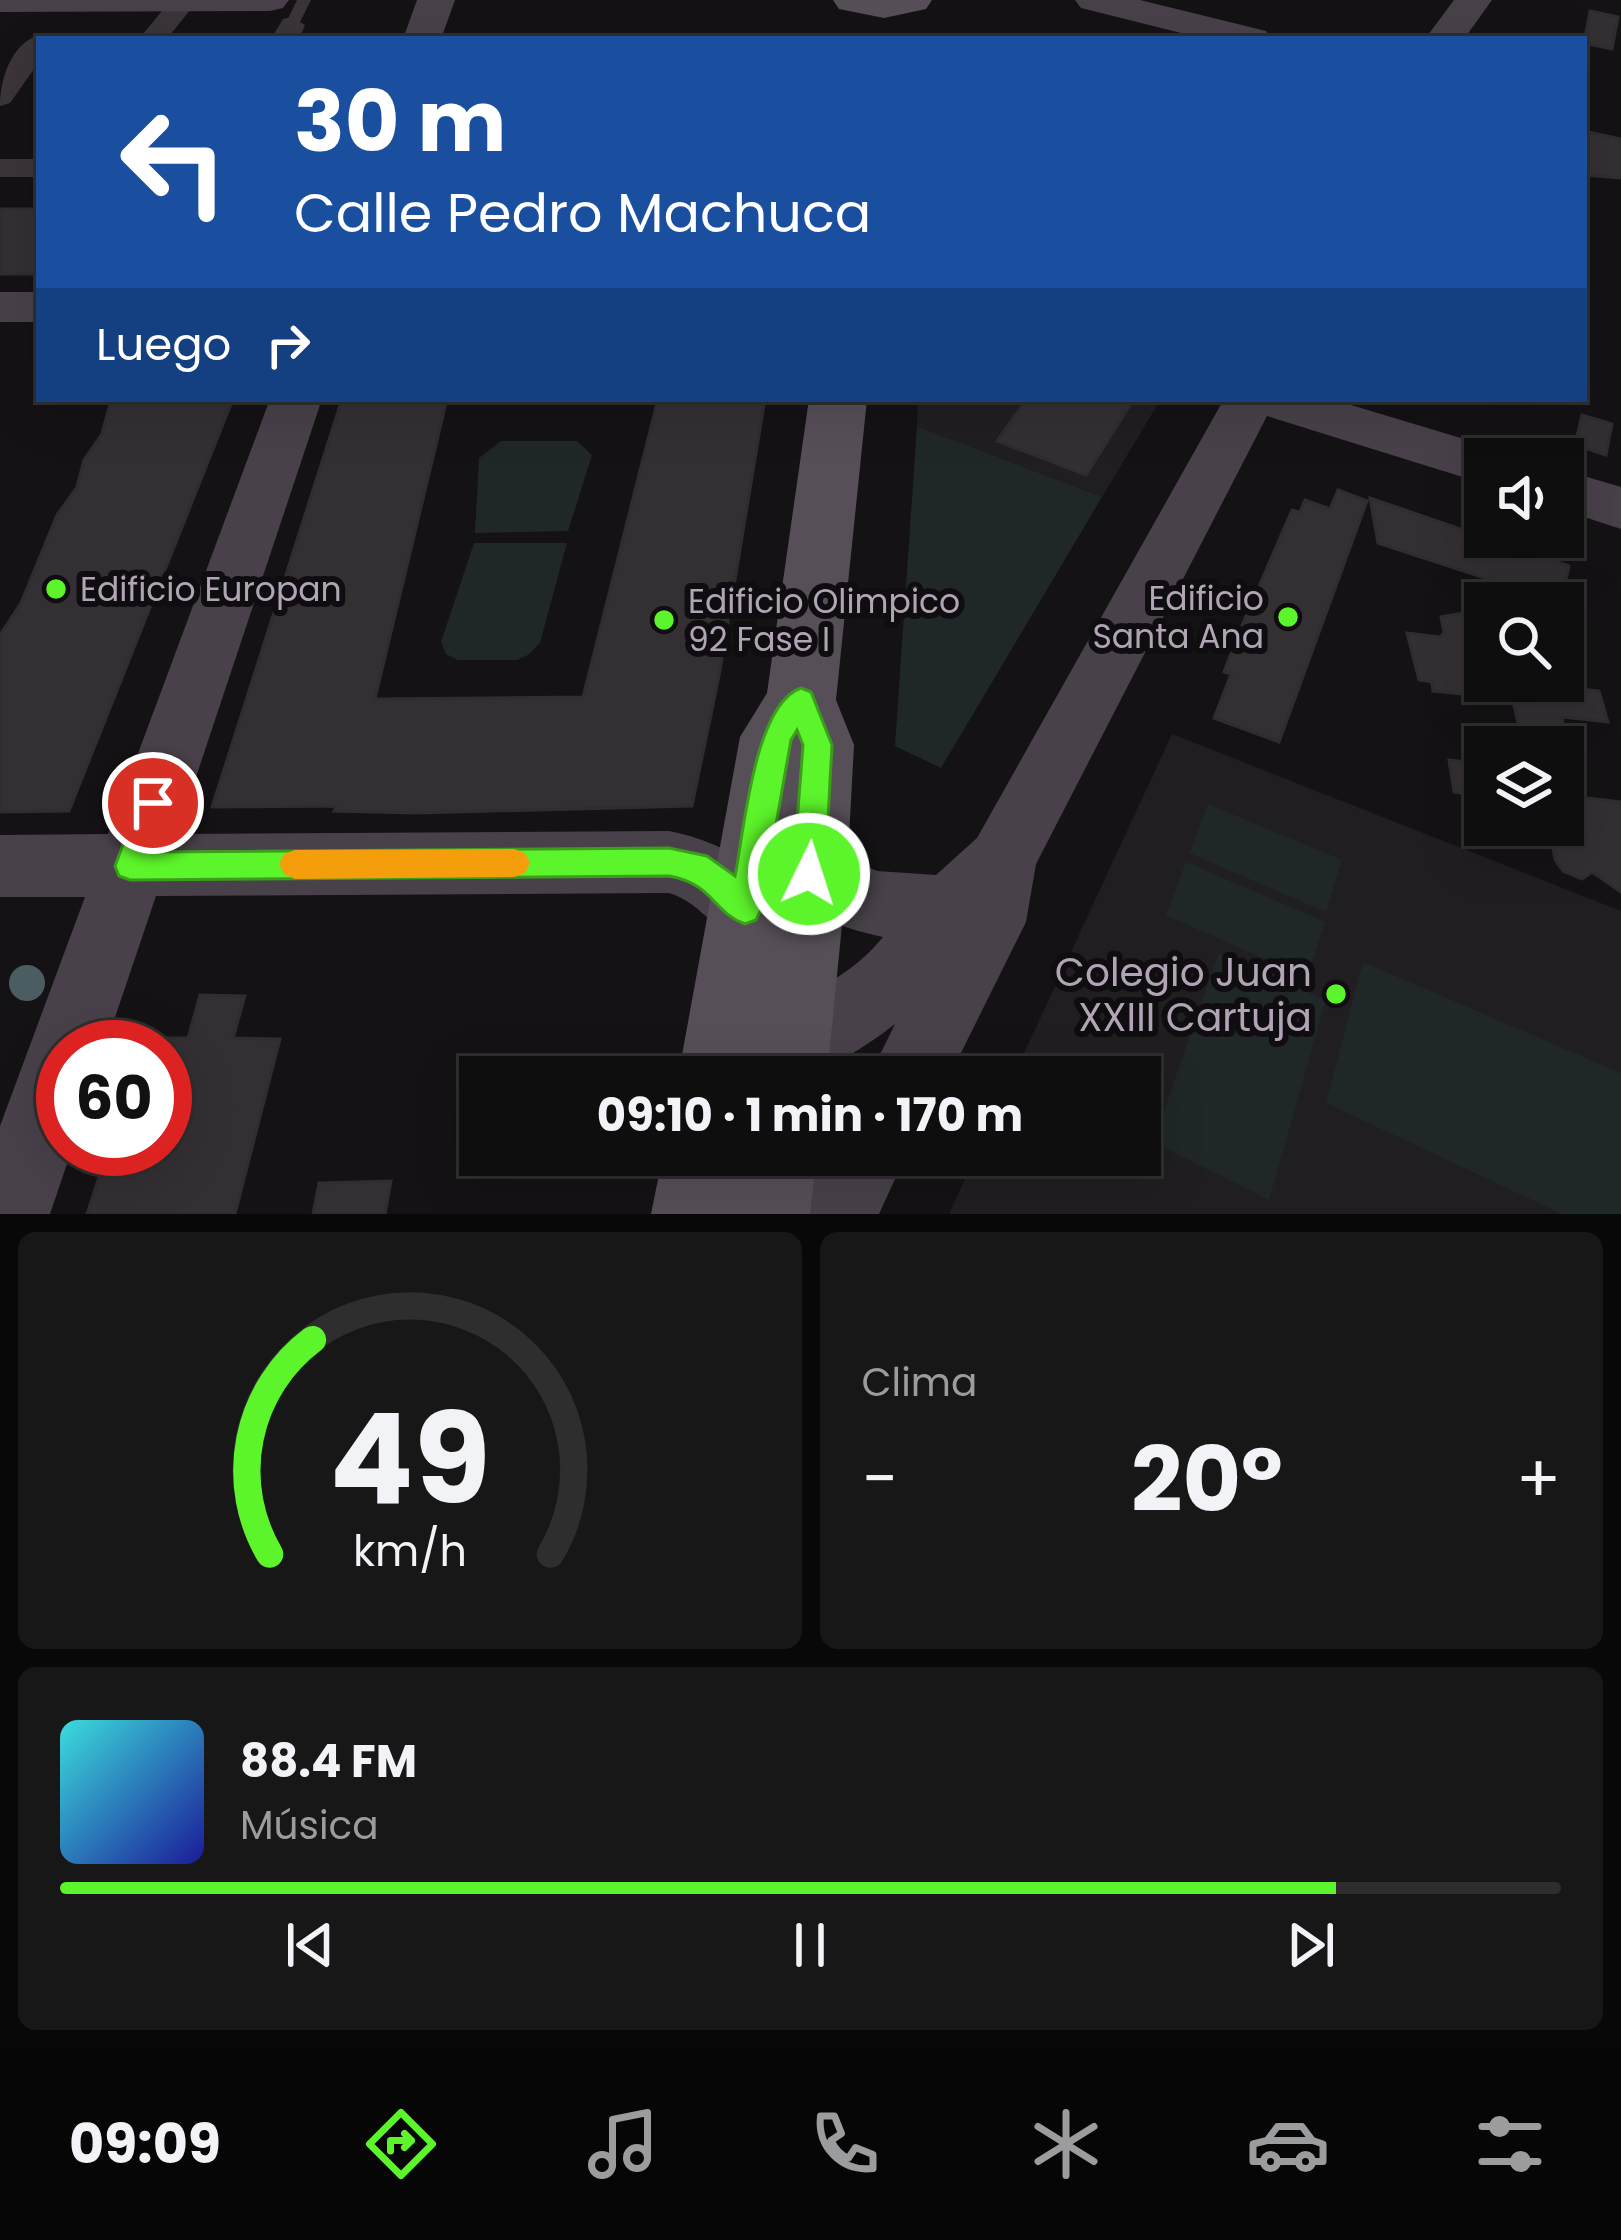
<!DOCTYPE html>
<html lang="es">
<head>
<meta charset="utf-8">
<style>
	:root { --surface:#0f0e0f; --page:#181718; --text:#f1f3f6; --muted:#9b9c9e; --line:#2f2e2f; --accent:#5cf42a }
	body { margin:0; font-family:Poppins,sans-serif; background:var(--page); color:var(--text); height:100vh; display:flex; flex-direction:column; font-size:45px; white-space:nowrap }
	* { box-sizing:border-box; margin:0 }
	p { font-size:39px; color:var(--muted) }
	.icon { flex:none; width:66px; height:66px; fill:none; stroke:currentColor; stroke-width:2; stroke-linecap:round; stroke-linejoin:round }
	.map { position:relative; height:1214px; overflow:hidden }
	.details { display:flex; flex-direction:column; gap:18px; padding:18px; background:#080808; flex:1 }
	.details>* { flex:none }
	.banner { position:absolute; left:36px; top:36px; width:1551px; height:366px; border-radius:0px; box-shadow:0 12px 48px #0002,0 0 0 3px var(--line); background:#1a4fa0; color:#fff; overflow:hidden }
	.buttons { position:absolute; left:1464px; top:438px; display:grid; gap:24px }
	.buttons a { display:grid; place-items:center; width:120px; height:120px; border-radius:0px; background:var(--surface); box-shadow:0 12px 48px #0002,0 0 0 3px var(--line); font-size:60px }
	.speed { position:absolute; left:36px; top:1020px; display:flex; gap:24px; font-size:60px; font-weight:700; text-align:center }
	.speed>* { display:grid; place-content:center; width:156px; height:156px; border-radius:50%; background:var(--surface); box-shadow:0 12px 48px #0002,0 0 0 3px var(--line); line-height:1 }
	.speed .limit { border:18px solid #d22; background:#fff; color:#111 }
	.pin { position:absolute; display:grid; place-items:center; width:102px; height:102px; color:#fff; margin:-51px; border:6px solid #fff; border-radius:50%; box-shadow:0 3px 12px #0007 }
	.me { position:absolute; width:132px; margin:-66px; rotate:4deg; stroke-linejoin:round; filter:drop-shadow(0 0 9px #0008) }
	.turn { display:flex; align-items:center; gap:42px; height:252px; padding:0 60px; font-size:54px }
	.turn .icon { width:156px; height:156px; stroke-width:2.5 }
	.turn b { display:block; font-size:84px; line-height:102px }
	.then { display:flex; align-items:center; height:114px; padding:0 60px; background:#0003; gap:24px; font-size:45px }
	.big { font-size:90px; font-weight:700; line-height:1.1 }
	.details .widget { flex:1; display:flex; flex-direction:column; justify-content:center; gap:18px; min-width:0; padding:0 42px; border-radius:18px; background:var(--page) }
	.details .dial { align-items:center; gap:0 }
	.dial svg { height:312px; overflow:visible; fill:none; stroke:var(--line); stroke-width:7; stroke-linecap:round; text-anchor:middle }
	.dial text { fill:var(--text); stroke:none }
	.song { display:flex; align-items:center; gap:36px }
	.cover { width:144px; height:144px; border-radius:18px; background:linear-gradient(135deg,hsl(180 70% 55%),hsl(240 70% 35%)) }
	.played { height:12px; border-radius:6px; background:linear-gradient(90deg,var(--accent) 85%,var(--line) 85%) }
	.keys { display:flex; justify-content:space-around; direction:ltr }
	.heat { display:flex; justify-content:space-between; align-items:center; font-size:66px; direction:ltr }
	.details .tiles { flex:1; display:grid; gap:18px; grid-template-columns:1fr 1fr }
	.widget:last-child { grid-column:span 2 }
	.trip { position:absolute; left:459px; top:1056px; width:702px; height:120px; border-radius:0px; background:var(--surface); box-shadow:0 12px 48px #0002,0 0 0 3px var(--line); font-weight:700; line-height:120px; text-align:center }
	.tabs { display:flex; height:192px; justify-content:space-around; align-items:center; background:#060606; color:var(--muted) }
	.tabs .icon { width:84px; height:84px }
	.tabs .selected { color:var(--accent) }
	.tabs b { font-size:54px; color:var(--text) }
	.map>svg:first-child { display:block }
	.built { fill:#211e21 }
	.green { fill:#202729 }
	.building { fill:#332f33; stroke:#302c30; stroke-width:3 }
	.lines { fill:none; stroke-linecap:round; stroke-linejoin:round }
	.lane { fill:#3b353b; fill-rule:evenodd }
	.street { fill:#3b353b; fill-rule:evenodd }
	.secondary { fill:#484149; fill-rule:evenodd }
	.primary { fill:#574f58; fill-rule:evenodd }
	.tree { fill:#4c5d61 }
	.route { fill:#5cf42a; stroke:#3c9f1b; stroke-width:3 }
	.slow { fill:#f59e0b }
	.poi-dot { fill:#5cf42a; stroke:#0f0d0f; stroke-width:4.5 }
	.labels { text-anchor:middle; stroke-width:12; stroke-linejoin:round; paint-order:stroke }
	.poi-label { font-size:33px; fill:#b1a4b5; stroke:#0f0d0f; text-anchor:start }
	.near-poi-label { font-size:39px; fill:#b1a4b5; stroke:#0f0d0f; text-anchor:end }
</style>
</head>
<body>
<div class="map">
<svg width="1621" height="1214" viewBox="0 0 1621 1214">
	<rect width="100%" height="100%" fill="#141214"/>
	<!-- built -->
	<path class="built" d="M918 399H1161L1102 497 917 426Z
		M1172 734 1621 911V1214H949L976 1155H1140V1077H1013Z"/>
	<!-- green -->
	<path class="green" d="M917 426 1102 497 941 768 895 746Z
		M501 441H577L592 455 568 531 475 533 479 458Z
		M474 543H567L540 643 528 655 517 660H458L446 654 441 642Z
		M1208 804 1342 860 1326 912 1189 853Z
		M1186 862 1325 922 1307 978 1166 915Z
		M1219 953 1326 1000 1269 1200 1153 1142Z
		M1363 962 1621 1073V1214H1562L1326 1103Z"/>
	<!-- building -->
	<path class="building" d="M1590 11 1618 17 1612 49 1584 43Z
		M1584 131 1621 139V178L1584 175Z
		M0 209H39V274H0Z
		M233 399 69 811 0 812V635L21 603 57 515 77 487 84 460 102 434 111 400Z
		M342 399H447L375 699 583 697 658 399H765L719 676 692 806 416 813 334 811 336 806 212 807Z
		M1027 399H1134L1086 475 997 441Z
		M1582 415 1612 424 1606 455 1575 445Z
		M1338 490 1367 501 1279 742 1214 718 1231 674 1224 672 1237 637 1292 510 1300 512 1305 500 1330 509Z
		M1370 498 1569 566 1561 603 1378 543Z
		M1485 609V696L1433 691 1432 682 1419 680 1407 633 1440 637 1444 633 1441 617Z
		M1508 681H1579L1582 689 1599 691 1608 722 1562 717 1568 747H1524Z
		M1449 760 1485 764V797L1454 792Z
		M1563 795 1621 802V892L1592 872 1582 879 1563 871 1555 860 1549 825H1563Z
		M200 995 245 996 233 1038 280 1039 235 1214H87L108 1149H165V1038H188Z
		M391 1181 385 1214H313L319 1183Z"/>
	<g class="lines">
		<!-- lane -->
		<path class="lane" d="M297 0H311L297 28H287L285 25Z"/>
		<!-- street -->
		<path class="street" d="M171 0H198L167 39H139Z
			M292 17 305 25 299 39H271L283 19Z
			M39 35 50 39H39V62L10 103 0 106C0 79 11 44 39 35Z
			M0 159H39V177H0Z"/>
		<!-- secondary -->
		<path class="secondary" d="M0 0H289L283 8 270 11 0 12Z
			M417 0H455L441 39H403Z
			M1075 0H1140L1266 31 1271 39H1205L1081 8Z
			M1454 0H1492L1464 39H1425Z
			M0 292H39V322H0Z
			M270 399H322L177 834 669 831C718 841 760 862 781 909L770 932 745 942C713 930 698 901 669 893L156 896 105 1047H63V1149H72L50 1214H0V1126L85 897H0V835L108 834Z
			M1224 399H1331L1504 451 1509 459H1485V484L1267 416 1036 864 1026 922 949 1077H869L895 1024C859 1052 807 1087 762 1069L751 1042 762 1015C806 996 852 976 883 937 842 928 792 913 774 874L784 852 809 842 877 871 936 875 977 838Z
			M1563 470 1621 487V529L1563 510Z
			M822 1155H906L879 1214H794Z"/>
		<!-- primary -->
		<path class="primary" d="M833 0H932L926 9 884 18 839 9Z
			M809 399H867L836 700 854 745 847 874 827 1077H678L740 737 767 693Z
			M663 1155H817L810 1214H651Z"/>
	</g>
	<!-- trees -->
	<circle class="tree" cx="27" cy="983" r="18"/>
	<!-- route -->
	<path class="route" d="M801 688 811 692 832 745 825 874 820 885 809 889 798 885 793 874 803 745 797 730 791 740 761 909 756 920 745 924C712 912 714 884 669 876L130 880 119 876 115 866 142 794 153 790 164 794 168 803 151 852 669 848 707 856 735 876C744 832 754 704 801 688Z"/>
	<!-- slow -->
	<path class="slow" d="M514 849 525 853 530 863 525 873 514 877 295 879 284 874 279 864 284 854 295 850Z"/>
	<!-- markers -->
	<g class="poi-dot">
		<circle cx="56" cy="589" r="12"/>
		<circle cx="1288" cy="617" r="12"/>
		<circle cx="664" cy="620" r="12"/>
		<circle cx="1336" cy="994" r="12"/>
	</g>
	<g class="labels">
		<!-- poi labels -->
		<g class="poi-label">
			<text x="80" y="601">Edificio Europan</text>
			<text x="1264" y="610" text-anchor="end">Edificio<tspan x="1264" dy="38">Santa Ana</tspan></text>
			<text x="688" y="613">Edificio Olimpico<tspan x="688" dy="38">92 Fase I</tspan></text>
		</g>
		<!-- near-poi labels -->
		<g class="near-poi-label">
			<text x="1312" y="986">Colegio Juan<tspan x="1312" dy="45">XXIII Cartuja</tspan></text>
		</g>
	</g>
</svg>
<div class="buttons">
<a><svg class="icon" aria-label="sound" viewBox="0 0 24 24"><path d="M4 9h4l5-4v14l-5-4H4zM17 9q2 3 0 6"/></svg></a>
<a><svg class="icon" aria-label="search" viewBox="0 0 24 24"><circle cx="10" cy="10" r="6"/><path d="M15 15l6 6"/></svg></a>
<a><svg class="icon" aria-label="layers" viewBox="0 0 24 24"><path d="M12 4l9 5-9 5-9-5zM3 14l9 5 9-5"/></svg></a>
</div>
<div class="speed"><div class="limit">60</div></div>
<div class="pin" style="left:153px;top:803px;background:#d93025"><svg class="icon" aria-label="arrive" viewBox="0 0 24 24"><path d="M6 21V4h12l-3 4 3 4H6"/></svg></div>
<svg class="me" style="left:809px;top:874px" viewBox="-20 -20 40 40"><circle r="17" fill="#5cf42a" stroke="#fff" stroke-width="3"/><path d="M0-11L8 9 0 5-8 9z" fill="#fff"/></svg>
<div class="trip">09:10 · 1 min · 170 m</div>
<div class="banner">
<div class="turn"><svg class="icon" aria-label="left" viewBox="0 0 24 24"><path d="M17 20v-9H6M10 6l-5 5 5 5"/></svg><div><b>30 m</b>Calle Pedro Machuca</div></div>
<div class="then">Luego<svg class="icon" aria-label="right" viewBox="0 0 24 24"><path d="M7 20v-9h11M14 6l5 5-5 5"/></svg></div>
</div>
</div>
<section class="details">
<div class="tiles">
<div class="widget dial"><svg viewBox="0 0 100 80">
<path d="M14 69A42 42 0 1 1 86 69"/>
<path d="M14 69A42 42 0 0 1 25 14" stroke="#5cf42a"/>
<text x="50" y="56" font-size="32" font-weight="700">49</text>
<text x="50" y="72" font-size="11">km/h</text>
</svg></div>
<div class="widget"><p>Clima</p>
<div class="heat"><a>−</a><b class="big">20°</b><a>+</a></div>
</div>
<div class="widget">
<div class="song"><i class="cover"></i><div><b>88.4 FM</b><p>Música</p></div></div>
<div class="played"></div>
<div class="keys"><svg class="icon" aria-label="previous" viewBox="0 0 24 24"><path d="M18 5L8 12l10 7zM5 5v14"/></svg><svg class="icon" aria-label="pause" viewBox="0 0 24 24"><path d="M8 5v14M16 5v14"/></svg><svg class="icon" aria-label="next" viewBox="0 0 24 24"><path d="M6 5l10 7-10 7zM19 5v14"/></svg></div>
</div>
</div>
</section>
<nav class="tabs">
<b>09:09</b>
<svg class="icon selected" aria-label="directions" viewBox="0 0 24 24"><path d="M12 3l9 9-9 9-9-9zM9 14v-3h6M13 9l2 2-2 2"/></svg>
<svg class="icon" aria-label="music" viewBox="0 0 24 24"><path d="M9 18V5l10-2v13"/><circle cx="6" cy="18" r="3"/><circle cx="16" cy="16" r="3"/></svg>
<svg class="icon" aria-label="phone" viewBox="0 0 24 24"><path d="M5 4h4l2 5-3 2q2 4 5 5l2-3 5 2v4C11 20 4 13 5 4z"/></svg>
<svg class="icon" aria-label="climate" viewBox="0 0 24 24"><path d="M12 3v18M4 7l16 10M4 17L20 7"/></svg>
<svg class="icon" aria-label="car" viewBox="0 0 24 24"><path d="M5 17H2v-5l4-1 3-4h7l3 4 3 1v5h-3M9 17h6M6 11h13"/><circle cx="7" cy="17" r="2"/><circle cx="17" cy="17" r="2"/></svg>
<svg class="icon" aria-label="filters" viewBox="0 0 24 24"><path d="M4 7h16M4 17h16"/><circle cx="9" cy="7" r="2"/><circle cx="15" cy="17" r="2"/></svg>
</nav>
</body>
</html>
